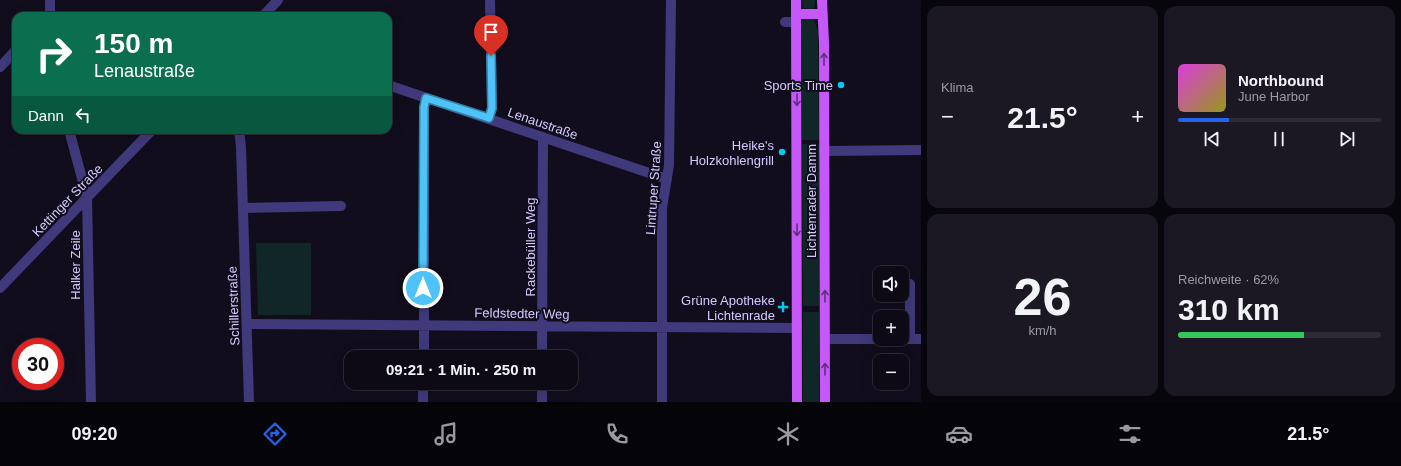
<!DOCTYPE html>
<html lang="de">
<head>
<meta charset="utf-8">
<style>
	:root { --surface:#0d0a16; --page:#1b1823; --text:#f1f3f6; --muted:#9a9aa1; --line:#2d2b35; --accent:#2563eb }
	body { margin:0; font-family:Helvetica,sans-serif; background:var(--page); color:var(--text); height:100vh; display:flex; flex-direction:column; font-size:15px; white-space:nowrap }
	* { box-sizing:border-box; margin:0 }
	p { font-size:13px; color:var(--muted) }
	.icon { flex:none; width:22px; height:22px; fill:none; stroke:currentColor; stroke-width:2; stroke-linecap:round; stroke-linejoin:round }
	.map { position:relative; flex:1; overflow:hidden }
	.panel { display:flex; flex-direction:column; gap:6px; padding:6px; background:#07060c; width:480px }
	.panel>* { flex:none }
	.hud { position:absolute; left:12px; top:12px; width:380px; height:122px; border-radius:12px; box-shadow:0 4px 16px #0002,0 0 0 1px var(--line); background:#0b6e4f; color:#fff; overflow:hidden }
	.buttons { position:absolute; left:873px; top:266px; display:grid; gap:8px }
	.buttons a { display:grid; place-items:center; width:36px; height:36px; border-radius:8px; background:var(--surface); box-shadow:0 4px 16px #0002,0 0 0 1px var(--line); font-size:20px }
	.speed { position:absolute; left:12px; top:338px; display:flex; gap:8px; font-size:20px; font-weight:700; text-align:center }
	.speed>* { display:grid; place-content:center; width:52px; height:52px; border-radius:50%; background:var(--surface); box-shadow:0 4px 16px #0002,0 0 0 1px var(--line); line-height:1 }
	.speed .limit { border:6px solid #d22; background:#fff; color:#111 }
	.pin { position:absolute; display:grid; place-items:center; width:34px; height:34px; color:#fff; margin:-41px -17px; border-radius:50% 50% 50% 0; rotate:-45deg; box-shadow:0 0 4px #0007 }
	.pin .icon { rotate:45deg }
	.me { position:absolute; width:44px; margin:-22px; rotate:0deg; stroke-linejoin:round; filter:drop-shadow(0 0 3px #0008) }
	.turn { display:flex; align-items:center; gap:14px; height:84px; padding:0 16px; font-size:18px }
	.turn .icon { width:52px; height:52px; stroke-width:2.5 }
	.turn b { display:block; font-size:28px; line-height:34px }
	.then { display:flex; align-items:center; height:38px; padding:0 16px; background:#0003; gap:8px; font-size:15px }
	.big { font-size:30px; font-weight:600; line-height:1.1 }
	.panel .widget { flex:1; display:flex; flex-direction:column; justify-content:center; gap:6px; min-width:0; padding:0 14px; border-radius:12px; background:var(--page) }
	.panel .dial { align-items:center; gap:0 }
	.dial b { font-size:52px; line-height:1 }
	.song { display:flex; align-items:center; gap:12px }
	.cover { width:48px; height:48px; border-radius:6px; background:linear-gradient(135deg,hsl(300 70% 55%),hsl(60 70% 35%)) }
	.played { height:4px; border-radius:2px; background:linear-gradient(90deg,var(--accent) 25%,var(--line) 25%) }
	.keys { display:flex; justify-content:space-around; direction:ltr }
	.heat { display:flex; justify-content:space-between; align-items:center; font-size:22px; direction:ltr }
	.charge { height:6px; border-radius:3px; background:linear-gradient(90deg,#34c759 62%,var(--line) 0) }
	.panel .tiles { flex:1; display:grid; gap:6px; grid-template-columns:repeat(2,1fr) }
	.trip { position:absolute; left:344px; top:350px; width:234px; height:40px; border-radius:12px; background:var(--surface); box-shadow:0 4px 16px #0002,0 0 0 1px var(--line); font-weight:600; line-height:40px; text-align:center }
	.dock { display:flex; height:64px; justify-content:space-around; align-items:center; background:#050409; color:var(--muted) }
	.dock .icon { width:28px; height:28px }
	.dock .active { color:var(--accent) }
	.dock b { font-size:18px; color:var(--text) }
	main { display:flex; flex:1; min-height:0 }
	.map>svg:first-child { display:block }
	.green { fill:#102627 }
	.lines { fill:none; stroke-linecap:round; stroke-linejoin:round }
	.minor { stroke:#40397b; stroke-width:10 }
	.major { stroke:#c657f8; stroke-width:10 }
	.oneway { stroke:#622e80 }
	.route-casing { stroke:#337fa1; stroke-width:10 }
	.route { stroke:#4fc3f7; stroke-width:7 }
	.poi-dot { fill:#0ac6ea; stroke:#110d1d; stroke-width:1.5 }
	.labels { text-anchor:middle; stroke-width:4; stroke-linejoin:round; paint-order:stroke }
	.poi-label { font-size:13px; fill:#d4cbfd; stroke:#110d1d; text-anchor:end }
	.street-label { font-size:13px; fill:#d4cbfd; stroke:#110d1d }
</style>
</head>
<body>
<main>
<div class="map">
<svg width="921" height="402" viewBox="0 0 921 402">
	<rect width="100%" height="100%" fill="#110d1d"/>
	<!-- green -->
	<path class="green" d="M802 0H815L814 8 812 9 803 8Z
		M804 19H814L818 32 819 140H802V20Z
		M802 144H819V306H803Z
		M256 243H311V315H258Z
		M803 312H819V402H803Z"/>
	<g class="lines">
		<!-- minor -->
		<path class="minor" d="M50 0V16
			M263 16 278 0
			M785 22H796
			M0 67 16 50
			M388 85 667 179
			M489 118 492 108 490 0
			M69 130 87 197 91 402
			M239 130 241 147 249 402
			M824 151 921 150
			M243 208 341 206
			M910 284V339
			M0 288 152 130
			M247 324 797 328
			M825 339H921
			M424 357V107L426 98
			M542 357 543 137
			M423 402V383
			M542 402V383
			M662 402V208L669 165 671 0"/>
		<!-- major -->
		<path class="major" d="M796 0 797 402
			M822 0 824 43 825 402
			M796 14H822"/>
	</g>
	<!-- one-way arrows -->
	<defs><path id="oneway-shaft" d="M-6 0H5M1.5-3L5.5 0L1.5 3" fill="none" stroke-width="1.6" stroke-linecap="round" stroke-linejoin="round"/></defs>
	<g class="oneway">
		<use href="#oneway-shaft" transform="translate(824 59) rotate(-90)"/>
		<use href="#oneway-shaft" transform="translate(797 100) rotate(90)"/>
		<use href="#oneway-shaft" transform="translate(797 230) rotate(90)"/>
		<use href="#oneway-shaft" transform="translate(825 296) rotate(-90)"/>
		<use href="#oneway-shaft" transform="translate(825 369) rotate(-90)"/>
	</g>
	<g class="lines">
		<defs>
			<path id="route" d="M423 288 424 107 426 98 489 118 492 108 491 56"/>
		</defs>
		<!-- route casing -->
		<use href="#route" class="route-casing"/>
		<!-- route -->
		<use href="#route" class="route"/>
	</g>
	<!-- markers -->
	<g class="poi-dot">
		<circle cx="841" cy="85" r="4"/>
		<circle cx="782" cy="152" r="4"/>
		<path d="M781 301h4v4h4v4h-4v4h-4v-4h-4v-4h4z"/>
	</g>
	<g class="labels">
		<!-- poi labels -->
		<g class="poi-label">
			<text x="833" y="90">Sports Time</text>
			<text x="774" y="150">Heike's<tspan x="774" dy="15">Holzkohlengrill</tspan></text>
			<text x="775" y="305">Grüne Apotheke<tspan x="775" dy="15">Lichtenrade</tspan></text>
		</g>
		<!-- street labels -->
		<g class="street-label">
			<text transform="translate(543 123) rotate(19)" y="5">Lenaustraße</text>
			<text transform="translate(653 188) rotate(-86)" y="5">Lintruper Straße</text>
			<text transform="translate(67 200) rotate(-46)" y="5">Kettinger Straße</text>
			<text transform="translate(811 201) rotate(-90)" y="5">Lichtenrader Damm</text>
			<text transform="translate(530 247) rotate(-90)" y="5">Rackebüller Weg</text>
			<text transform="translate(75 265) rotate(-90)" y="5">Halker Zeile</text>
			<text transform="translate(233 306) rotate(-92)" y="5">Schillerstraße</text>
			<text transform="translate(522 313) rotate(1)" y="5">Feldstedter Weg</text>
		</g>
	</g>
</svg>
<div class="buttons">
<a><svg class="icon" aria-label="sound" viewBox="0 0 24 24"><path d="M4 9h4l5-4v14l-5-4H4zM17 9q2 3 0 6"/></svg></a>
<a>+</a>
<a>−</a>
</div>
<div class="speed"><div class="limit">30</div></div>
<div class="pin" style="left:491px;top:56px;background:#d93025"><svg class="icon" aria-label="arrive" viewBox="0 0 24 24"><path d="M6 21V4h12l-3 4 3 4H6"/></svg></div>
<svg class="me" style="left:423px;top:288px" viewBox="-20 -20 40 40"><circle r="17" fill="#4fc3f7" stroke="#fff" stroke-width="3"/><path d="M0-11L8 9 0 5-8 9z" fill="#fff"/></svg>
<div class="trip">09:21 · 1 Min. · 250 m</div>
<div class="hud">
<div class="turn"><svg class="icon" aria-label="right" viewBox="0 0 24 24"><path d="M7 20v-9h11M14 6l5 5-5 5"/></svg><div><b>150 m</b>Lenaustraße</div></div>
<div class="then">Dann<svg class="icon" aria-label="left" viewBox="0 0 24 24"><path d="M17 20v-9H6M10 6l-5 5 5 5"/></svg></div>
</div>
</div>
<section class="panel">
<div class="tiles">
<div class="widget"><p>Klima</p>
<div class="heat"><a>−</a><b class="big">21.5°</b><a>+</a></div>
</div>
<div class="widget">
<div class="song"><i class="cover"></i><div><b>Northbound</b><p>June Harbor</p></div></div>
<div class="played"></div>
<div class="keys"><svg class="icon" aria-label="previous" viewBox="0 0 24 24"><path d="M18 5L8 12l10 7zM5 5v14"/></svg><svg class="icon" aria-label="pause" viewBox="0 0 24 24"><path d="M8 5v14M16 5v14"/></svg><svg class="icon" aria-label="next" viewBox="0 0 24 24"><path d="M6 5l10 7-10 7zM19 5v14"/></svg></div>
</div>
<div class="widget dial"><b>26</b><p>km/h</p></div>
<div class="widget"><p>Reichweite · 62%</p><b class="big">310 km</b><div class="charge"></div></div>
</div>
</section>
</main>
<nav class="dock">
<b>09:20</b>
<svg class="icon active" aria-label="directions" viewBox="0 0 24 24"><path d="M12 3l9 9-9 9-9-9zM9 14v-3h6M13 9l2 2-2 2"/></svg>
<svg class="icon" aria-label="music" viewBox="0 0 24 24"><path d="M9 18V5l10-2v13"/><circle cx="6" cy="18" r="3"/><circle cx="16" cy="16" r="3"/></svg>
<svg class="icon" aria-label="phone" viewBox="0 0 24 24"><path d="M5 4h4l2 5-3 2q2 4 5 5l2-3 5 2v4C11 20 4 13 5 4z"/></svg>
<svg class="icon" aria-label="climate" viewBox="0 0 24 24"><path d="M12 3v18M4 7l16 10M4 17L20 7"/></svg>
<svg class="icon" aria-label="car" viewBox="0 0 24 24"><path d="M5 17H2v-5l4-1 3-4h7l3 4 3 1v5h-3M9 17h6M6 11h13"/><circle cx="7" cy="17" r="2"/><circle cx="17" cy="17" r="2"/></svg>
<svg class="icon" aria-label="filters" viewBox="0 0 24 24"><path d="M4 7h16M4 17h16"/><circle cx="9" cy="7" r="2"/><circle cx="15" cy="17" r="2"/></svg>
<b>21.5°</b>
</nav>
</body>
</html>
